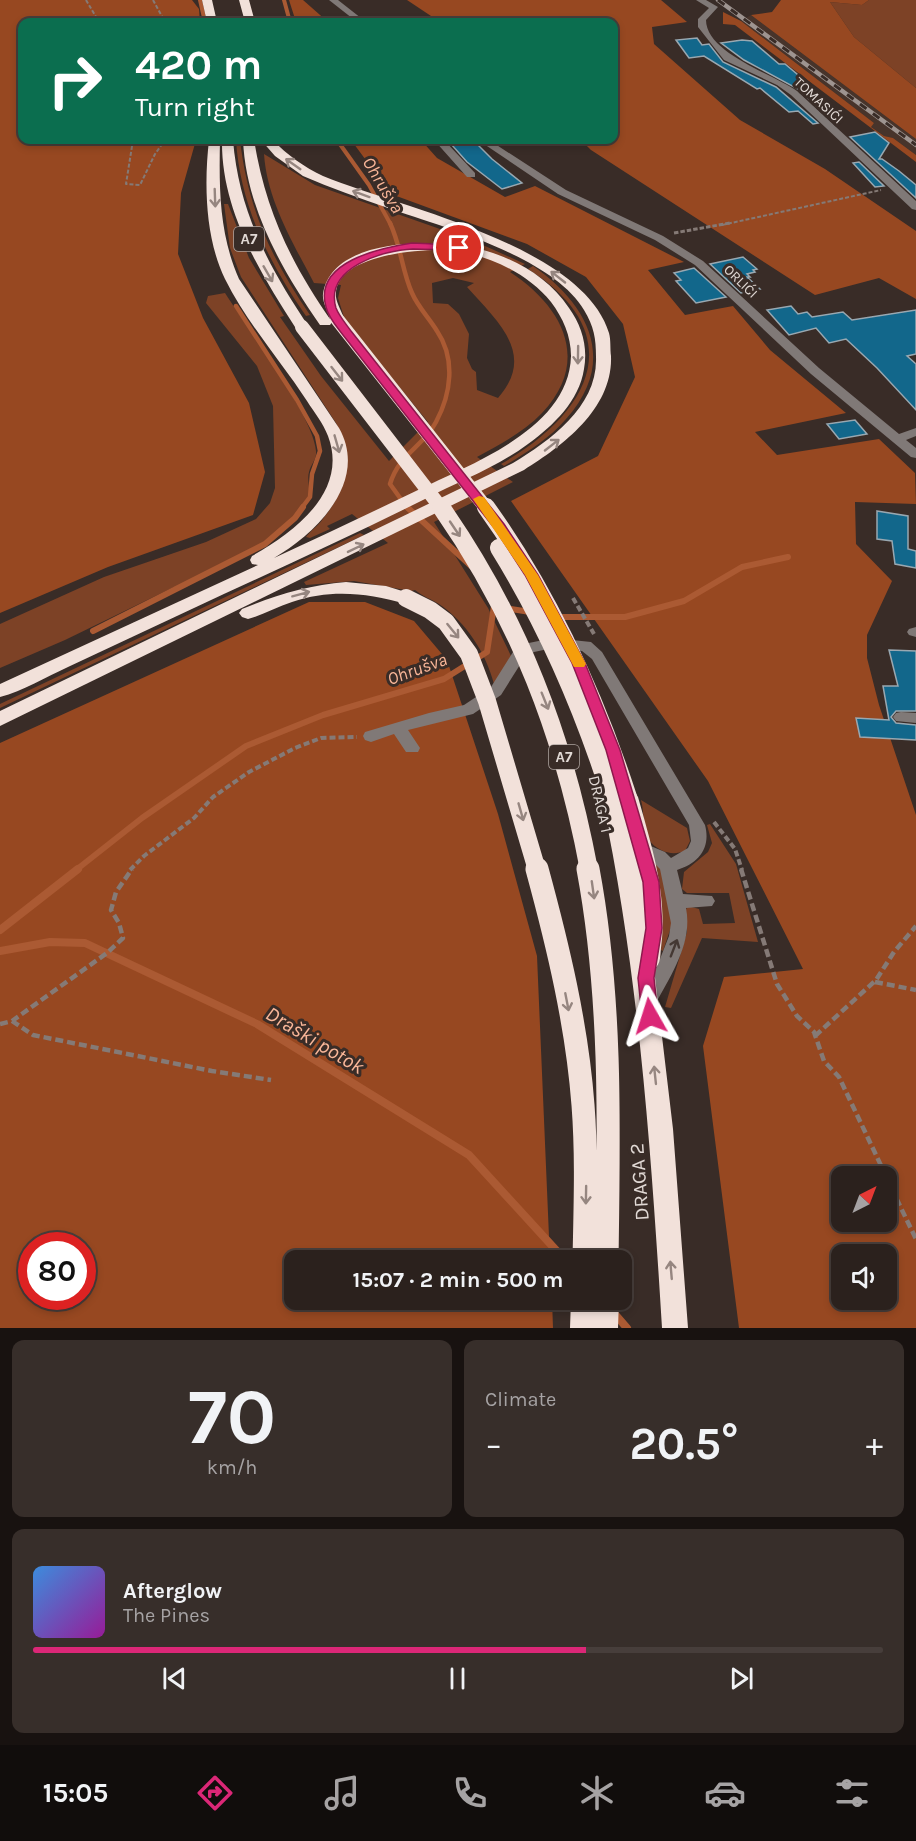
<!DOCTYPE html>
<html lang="en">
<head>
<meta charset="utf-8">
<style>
	:root { --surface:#2b211d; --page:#372e2a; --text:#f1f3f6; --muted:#a6a3a4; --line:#473e3b; --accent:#db2777 }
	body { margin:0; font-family:Karla,sans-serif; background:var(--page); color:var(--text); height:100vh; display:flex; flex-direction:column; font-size:22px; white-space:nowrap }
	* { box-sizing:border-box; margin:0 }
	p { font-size:20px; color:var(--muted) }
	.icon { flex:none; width:33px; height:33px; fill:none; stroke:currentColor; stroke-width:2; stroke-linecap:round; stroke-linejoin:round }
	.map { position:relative; height:1328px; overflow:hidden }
	.drawer { display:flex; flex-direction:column; gap:12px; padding:12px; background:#181210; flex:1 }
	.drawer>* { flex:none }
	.banner { position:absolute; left:18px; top:18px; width:600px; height:126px; border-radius:12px; box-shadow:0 3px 9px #0003,0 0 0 2px var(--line); background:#0b6e4f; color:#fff; overflow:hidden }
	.needle { width:39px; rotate:42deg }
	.controls { position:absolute; left:831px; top:1166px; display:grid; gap:12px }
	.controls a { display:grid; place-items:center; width:66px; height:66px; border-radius:12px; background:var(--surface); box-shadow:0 3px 9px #0003,0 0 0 2px var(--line); font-size:30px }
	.speed { position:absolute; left:18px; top:1232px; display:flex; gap:12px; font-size:30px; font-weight:700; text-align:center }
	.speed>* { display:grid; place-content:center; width:78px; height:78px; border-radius:50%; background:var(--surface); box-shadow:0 3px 9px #0003,0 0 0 2px var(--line); line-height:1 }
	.speed .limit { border:9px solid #d22; background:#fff; color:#111 }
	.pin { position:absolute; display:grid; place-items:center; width:51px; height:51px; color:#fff; margin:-26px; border:3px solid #fff; border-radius:50%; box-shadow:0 2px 6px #0007 }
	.me { position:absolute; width:66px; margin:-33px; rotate:354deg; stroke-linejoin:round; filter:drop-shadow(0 0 4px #0008) }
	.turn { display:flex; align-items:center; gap:21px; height:126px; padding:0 18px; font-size:27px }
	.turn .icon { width:78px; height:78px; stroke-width:2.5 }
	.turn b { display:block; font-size:42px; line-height:51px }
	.big { font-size:45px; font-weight:700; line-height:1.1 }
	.drawer .tile { flex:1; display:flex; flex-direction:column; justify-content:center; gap:9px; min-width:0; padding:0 21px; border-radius:12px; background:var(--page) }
	.drawer .dial { align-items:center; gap:0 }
	.dial b { font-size:78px; line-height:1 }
	.song { display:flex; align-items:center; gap:18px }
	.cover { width:72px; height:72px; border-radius:9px; background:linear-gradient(135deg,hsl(210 70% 55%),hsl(300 70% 35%)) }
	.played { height:6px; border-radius:3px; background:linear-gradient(90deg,var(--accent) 65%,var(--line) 65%) }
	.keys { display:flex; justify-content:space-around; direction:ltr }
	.heat { display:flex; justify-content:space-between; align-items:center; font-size:33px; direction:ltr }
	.drawer .tiles { flex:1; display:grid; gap:12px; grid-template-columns:1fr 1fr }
	.tile:last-child { grid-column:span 2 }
	.trip { position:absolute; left:284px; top:1250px; width:348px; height:60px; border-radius:12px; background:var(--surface); box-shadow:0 3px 9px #0003,0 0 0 2px var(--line); font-weight:700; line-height:60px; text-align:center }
	.dock { display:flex; height:96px; justify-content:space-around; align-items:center; background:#110d0c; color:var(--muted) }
	.dock .icon { width:42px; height:42px }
	.dock .current { color:var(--accent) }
	.dock b { font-size:27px; color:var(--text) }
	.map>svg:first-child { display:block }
	.built { fill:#47342b }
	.green { fill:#7d4226; fill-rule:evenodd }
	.forest { fill:#974821; fill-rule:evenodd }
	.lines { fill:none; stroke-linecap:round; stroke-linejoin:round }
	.stream-far3 { stroke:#ab5a33; stroke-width:4 }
	.stream-far2 { stroke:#ab5a33; stroke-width:4.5 }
	.stream-far1 { stroke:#ab5a33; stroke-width:6 }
	.stream { stroke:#ab5a33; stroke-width:8 }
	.building { fill:#12678b; stroke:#99a8b1; stroke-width:1.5 }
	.path-far3 { stroke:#857a76; stroke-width:2; stroke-dasharray:4 2; stroke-linecap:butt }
	.path-far2 { stroke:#857a76; stroke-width:3; stroke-dasharray:4.5 2; stroke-linecap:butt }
	.path-far1 { stroke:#857a76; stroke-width:4; stroke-dasharray:6 3; stroke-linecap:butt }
	.path { stroke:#857a76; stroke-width:4.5; stroke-dasharray:8 4; stroke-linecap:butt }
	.minor { fill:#807977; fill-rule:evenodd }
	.highway { fill:#f2e1da; fill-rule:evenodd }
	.rail-casing { stroke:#9e9490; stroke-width:4.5 }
	.rail { stroke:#392c27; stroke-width:3; stroke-dasharray:8; stroke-linecap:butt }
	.highway-bridge-far2 { stroke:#f2e1da; stroke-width:14 }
	.highway-bridge-far1 { stroke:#f2e1da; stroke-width:18 }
	.highway-bridge { stroke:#f2e1da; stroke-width:23 }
	.oneway { stroke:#968680 }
	.oneway2 { stroke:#443833 }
	.route { fill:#db2777; stroke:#8e194d; stroke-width:1.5 }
	.slow { fill:#f59e0b }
	.labels { text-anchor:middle; stroke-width:6; stroke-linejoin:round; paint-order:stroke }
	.far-street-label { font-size:14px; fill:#e1d9d5; stroke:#392c27 }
	.shield { fill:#392c27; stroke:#afa5a1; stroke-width:1.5 }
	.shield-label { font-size:15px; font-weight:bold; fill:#e1d9d5 }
	.street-label { font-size:16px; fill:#e1d9d5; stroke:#392c27 }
	.water-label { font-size:18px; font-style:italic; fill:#f9b698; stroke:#392c27 }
	.near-street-label { font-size:20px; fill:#e1d9d5; stroke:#392c27 }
	.near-water-label { font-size:21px; font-style:italic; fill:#f9b698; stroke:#392c27 }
</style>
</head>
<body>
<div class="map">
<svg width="916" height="1328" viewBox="0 0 916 1328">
	<rect width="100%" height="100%" fill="#392c27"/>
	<!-- built -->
	<path class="built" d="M751 15 916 139V155L893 138 884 136 870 126 874 123 741 21Z"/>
	<!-- green -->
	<path class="green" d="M869 0H916V88L854 37 830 2 862 5Z
		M236 140H240C248 209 271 258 310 315L306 316C269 263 240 205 236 140Z
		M264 154 315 185 474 241 525 264 510 272C562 306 592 360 542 413 524 432 499 445 477 457L513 482 434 522 488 608 512 658 494 684C486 653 466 622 439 604 431 599 422 596 415 590L411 591 354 581 306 585 304 582 388 543 352 514 327 526 330 529 310 538 306 537C310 531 318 526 322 520 348 487 354 462 336 423L241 277 230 248 224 204H228L249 258 284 316 280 317 321 376 389 461 428 422 360 339 344 317 338 298 341 285 314 283C293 243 267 200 264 154ZM453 278 474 283 467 287C497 321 537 354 498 398L477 390 476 372 472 369 467 358 469 334 459 314 448 304 433 303 432 283Z
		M533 266C589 305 618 361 566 419 549 439 526 453 504 466L501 464C590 413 632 335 528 269Z
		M225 293C246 326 314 417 316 451 317 459 311 464 309 472 307 479 310 488 309 495 299 534 211 571 177 588L174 587 65 640 0 668V624L104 577 206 542 256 519 270 503 275 488 273 406 257 366 206 303 208 296Z
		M360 533 364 535 0 708V704Z
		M641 800 687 828 690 841 685 851C677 854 669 854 661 850 639 839 646 818 641 800Z
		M710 824 736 864 758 942 702 938 671 1008 665 1007 687 932 685 911 688 906 699 909 703 924 735 923 729 893H687L682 889 684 872 708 852 712 843 707 825Z
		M652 862 662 868 673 921 663 951 661 950 662 922Z"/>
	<!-- forest -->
	<path class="forest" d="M0 0H192L199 9 200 22H22V140H196L181 193 178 254 203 318 249 403 265 472 253 515 108 567 0 613Z
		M289 0H303L328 22H296Z
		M407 0H661L687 22 652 27 654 44 740 120 825 169 916 231V299L879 278 815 295 591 150 581 140H614V22H440Z
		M781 0H869L862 5 830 2 854 37 916 88V139L751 15 772 12Z
		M723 12 741 21 874 123 871 127 884 136 893 138 916 155V162L735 25 723 24Z
		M351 140H421L437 158 505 197 535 186 684 262 648 270 685 315 733 306 770 350 846 413 755 432 777 455 879 439 915 473 916 504 855 502 856 544 892 581 867 635V658L879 705 916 815V1328H739L703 1046 724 977 803 969 708 781 511 501 598 456 635 377 623 324 586 277 527 244 391 194ZM842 1176H886V1221H842ZM842 1254H886V1299H842Z
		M309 602H365L414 621 447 660 498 814 537 956 550 1260H294V1299H552L553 1328H0V743ZM32 1245H82V1296H32Z"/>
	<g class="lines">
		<!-- stream-far3 -->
		<path class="stream-far3" d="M200 0 205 22
			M284 0 290 22
			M337 140 369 185 391 225"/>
		<!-- stream-far2 -->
		<path class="stream-far2" d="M390 223C401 246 402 271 412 293 418 307 429 318 437 331 456 359 451 394 436 422 423 447 399 454 390 484L408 509
			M236 306 297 400 317 436 320 451 312 474 310 497 301 509"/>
		<!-- stream-far1 -->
		<path class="stream-far1" d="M407 507 471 566
			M505 608 530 612
			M558 617H625L684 601 742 567 788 557
			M93 631 265 544 295 518 303 507
			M76 870 142 818 246 746 323 715 444 679 487 652 494 606"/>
		<!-- stream -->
		<path class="stream" d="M0 930 78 869
			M0 951 50 942 85 943 257 1024 469 1155 565 1260
			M614 1313 627 1328"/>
	</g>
	<!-- building -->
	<path class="building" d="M697 38 702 45 709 44 723 62 776 87 818 123 813 124 798 111 789 112 760 88 757 89 704 56 689 58 676 40Z
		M742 40 752 41 779 64H785L797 74 821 106 838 120 833 121 798 89 744 60 721 43Z
		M875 132 889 143 879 159H882L899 171 916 185V198L850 137Z
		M473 140 492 159 522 183 502 189 467 162 451 144Z
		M859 162 884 186 875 187 853 163Z
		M743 257 757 269 753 270 755 272 747 274 750 277H747L760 289 741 293 710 264Z
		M694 268 726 297 696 303 676 281 681 280 674 273Z
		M791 306 798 314 807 312 812 317 843 312 852 320 916 310V354L907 356 916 364V410L877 368 846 339 829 343 816 328 789 335 767 310Z
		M855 420 867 434 839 439 827 424Z
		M877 511 908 516V549L916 551V568L895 564 892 541 877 539Z
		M889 650 916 651V711H896L891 717 896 723 916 725V740L860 737 856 718 889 720 883 686H898Z"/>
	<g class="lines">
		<!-- path-far3 -->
		<path class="path-far3" d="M86 0 99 22
			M153 0 165 22
			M133 140 126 184 140 185 155 154 165 140
			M722 225 881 190"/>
		<!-- path-far2 -->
		<path class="path-far2" d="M674 233 730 223"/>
		<!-- path-far1 -->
		<path class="path-far1" d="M573 598 594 634
			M714 822 735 849 742 870
			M130 870 144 856 194 818 213 797 249 772 295 748 321 738 357 737"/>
		<!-- path -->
		<path class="path" d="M741 869 777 984 797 1016 814 1032 824 1061 839 1077 886 1176
			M875 982 916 990
			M12 1021 33 1035 212 1071 271 1080
			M0 1024 12 1021 107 953 123 938 119 923 111 910 116 892 132 869
			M815 1036 876 980 894 952 916 926
			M886 1177 916 1239"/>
		<!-- minor -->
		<path class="minor" d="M329 0H338L366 22H357Z
			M696 0H706L718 7 706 20C706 53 773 74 797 91L916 201V210L912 209 791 95 777 85 724 60 698 27V19L709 8Z
			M434 140H444L475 173V177H467Z
			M478 140H489L566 190 663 236 703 261 819 368 899 434 916 428V436L906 440 916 448V458L911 457 811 374 695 265 655 240 558 194Z
			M916 627V637L909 635 907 632 909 629Z
			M553 638 591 642 602 652 705 825C711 848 699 863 677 870L683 894 712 896 715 901 712 906 686 908C693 943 671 975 655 1005L649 1008 643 1005 640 1000 658 964 669 936 671 923 660 869 653 862 635 853 633 848 635 843 641 842 665 852 671 858 688 848 691 841 689 825 592 659 582 651 553 648 534 652 523 660 501 695 473 714 408 730 420 748 418 752H406L394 734 371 742 365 740 363 736 365 732 429 713 464 705 491 687 513 652 524 644Z
			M901 712 916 713V723L896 721 893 717 896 713Z"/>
		<!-- highway -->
		<path class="highway" d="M202 0H212L217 22H207Z
			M239 0H249L255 22H245Z
			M209 140H220C219 188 219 234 239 279L339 428C369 481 317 533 274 558 322 536 370 513 418 490 472 463 569 429 571 356 571 336 563 318 551 302 525 270 479 250 438 250 410 250 333 257 336 297 337 304 342 312 344 319L337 323 330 319C328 311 322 302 323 294 332 233 451 238 493 253 523 263 551 281 569 308 582 326 588 347 584 369 579 401 554 425 528 444 497 467 460 481 425 499 349 537 271 572 194 608 152 628 110 647 68 667 46 677 23 691 0 697V684L258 565 252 564 250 560 252 556C294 532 349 492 328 436 323 423 314 412 307 401 280 360 247 323 225 279 205 238 204 184 209 140Z
			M222 140H233C239 213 269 267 309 327L307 330 302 331 295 327C259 271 221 209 222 140Z
			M243 140H254C266 212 291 263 332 322L330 325H320C282 270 246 208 243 140Z
			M261 140H273C287 155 304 167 323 176 401 208 582 245 609 333 611 340 610 349 611 356 613 408 564 445 524 470L0 726V711L513 463C551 440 598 406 596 357 596 338 594 327 584 310 553 257 443 227 388 208 359 198 331 188 303 176L275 156Z
			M346 582 386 586 412 594 415 598 412 602 406 604C367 593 331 589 292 602 277 607 263 615 248 619L242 617 239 613 242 609C276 595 309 585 346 582Z
			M628 790 635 792 638 797C652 847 668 896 661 948 660 957 661 964 654 969L673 1129 688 1328H662C651 1150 639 974 602 800L605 795 612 793 619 795 621 792Z
			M571 1299H619L618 1328H570Z"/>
		<defs>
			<path id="rail" d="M718 0 916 145"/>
		</defs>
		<!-- rail casing -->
		<use href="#rail" class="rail-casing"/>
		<!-- rail -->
		<use href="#rail" class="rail"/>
		<!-- highway-bridge-far2 -->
		<path class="highway-bridge-far2" d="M337 319 487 509
			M302 327 442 509"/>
		<!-- highway-bridge-far1 -->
		<path class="highway-bridge-far1" d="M441 507C519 619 564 736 589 870
			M486 507C550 596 594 693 628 797
			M499 548C548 627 584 711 612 800
			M406 598 430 610 446 622 469 654 487 701 537 870"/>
		<!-- highway-bridge -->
		<path class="highway-bridge" d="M537 869C558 946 577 1025 583 1105 587 1157 585 1208 584 1260
			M588 869C612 997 609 1130 607 1260"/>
	</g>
	<!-- one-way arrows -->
	<defs><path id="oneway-shaft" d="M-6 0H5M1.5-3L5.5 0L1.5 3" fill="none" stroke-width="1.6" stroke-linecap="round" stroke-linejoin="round" transform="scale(1.5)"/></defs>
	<g class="oneway">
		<use href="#oneway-shaft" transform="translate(293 164) rotate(-145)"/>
		<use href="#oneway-shaft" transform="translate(361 194) rotate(-160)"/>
		<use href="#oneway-shaft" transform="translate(215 198) rotate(88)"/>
		<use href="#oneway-shaft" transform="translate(268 274) rotate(60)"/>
		<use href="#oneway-shaft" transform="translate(558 277) rotate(-142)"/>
		<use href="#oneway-shaft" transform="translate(578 355) rotate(91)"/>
		<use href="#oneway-shaft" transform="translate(337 374) rotate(52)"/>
		<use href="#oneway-shaft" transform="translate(337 444) rotate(74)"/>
		<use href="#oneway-shaft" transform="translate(552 445) rotate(-38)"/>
		<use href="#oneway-shaft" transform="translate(455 529) rotate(56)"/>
		<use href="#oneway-shaft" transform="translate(356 548) rotate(-26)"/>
		<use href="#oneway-shaft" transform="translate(301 594) rotate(-15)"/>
		<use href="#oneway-shaft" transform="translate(453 631) rotate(51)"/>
		<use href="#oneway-shaft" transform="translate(545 701) rotate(68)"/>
		<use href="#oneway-shaft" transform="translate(521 812) rotate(74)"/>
		<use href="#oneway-shaft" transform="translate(593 890) rotate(82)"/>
		<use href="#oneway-shaft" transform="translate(567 1002) rotate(79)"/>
		<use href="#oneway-shaft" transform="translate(655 1075) rotate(-96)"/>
		<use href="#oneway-shaft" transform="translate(586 1195) rotate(91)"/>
		<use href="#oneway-shaft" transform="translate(671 1270) rotate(-95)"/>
	</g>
	<use class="oneway2" href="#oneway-shaft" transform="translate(674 948) rotate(-69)"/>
	<!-- route -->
	<path class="route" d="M412 243 459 245 464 248 459 251C444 250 428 249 413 249 383 250 324 268 336 308 339 316 346 324 351 331L504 524 538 575 585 663 620 750 659 882 662 928 654 978 658 1016 656 1021 650 1023 644 1021 642 1016 638 978 646 928 643 882 606 750 572 663 525 575 495 529 343 335C337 327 328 317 326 307 313 262 380 248 412 243Z"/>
	<!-- slow -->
	<path class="slow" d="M479 496 484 497 538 575 586 664 584 667H574L525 575 473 499Z"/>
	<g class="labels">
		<!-- far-street labels -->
		<g class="far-street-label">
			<text transform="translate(819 100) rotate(43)" y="5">TOMASIĆI</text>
			<text transform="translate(741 281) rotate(44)" y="5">ORLIĆI</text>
		</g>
		<!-- shield labels -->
		<g class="shield">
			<rect x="234" y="227" width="30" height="24" rx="4.5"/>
			<rect x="549" y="745" width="30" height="24" rx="4.5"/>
		</g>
		<g class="shield-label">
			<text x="249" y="244">A7</text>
			<text x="564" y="762">A7</text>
		</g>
		<!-- street labels -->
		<g class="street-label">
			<text transform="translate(601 804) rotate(77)" y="6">DRAGA 1</text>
		</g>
		<!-- water labels -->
		<g class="water-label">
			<text transform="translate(383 185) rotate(59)" y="6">Ohrušva</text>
			<text transform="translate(417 669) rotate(-20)" y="6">Ohrušva</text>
		</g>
		<!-- near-street labels -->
		<g class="near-street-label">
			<text transform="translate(639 1182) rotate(-94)" y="7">DRAGA 2</text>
		</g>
		<!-- near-water labels -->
		<g class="near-water-label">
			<text transform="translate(315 1040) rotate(31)" y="7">Draški potok</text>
		</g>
	</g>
</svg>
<div class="controls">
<a><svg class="needle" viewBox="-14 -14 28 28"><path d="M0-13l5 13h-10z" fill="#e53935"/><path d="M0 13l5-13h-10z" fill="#a6a3a4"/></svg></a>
<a><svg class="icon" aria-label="sound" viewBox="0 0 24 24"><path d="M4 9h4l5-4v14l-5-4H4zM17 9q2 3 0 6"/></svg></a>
</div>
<div class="speed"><div class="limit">80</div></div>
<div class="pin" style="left:459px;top:248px;background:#d93025"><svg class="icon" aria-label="arrive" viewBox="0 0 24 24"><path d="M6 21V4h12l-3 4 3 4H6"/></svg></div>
<svg class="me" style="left:650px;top:1016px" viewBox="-20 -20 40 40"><path d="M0-17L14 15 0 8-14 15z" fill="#db2777" stroke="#fff" stroke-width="4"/></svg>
<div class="trip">15:07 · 2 min · 500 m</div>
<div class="banner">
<div class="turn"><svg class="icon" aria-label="right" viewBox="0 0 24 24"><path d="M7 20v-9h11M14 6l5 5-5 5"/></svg><div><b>420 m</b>Turn right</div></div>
</div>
</div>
<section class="drawer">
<div class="tiles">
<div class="tile dial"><b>70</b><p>km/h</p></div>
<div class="tile"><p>Climate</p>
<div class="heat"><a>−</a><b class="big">20.5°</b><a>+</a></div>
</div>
<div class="tile">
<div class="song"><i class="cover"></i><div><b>Afterglow</b><p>The Pines</p></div></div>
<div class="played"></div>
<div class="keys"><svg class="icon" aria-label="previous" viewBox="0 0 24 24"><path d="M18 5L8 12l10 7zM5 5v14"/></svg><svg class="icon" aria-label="pause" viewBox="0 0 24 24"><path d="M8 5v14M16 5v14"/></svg><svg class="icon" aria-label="next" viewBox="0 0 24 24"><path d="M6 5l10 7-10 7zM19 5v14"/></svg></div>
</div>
</div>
</section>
<nav class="dock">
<b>15:05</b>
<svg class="icon current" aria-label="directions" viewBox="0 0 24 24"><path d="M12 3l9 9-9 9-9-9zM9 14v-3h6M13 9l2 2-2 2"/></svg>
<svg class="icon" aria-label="music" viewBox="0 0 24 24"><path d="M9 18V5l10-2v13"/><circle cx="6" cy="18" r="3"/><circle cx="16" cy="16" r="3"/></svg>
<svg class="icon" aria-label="phone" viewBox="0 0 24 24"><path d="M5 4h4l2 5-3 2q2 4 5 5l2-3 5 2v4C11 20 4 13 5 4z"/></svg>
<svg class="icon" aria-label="climate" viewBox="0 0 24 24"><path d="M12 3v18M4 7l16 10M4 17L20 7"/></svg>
<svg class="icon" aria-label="car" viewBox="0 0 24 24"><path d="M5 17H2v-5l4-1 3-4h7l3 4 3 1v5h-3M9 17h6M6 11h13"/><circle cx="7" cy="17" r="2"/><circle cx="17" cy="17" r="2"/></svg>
<svg class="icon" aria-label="filters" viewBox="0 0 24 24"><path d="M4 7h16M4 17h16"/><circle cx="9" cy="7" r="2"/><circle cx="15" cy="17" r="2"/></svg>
</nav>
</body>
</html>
